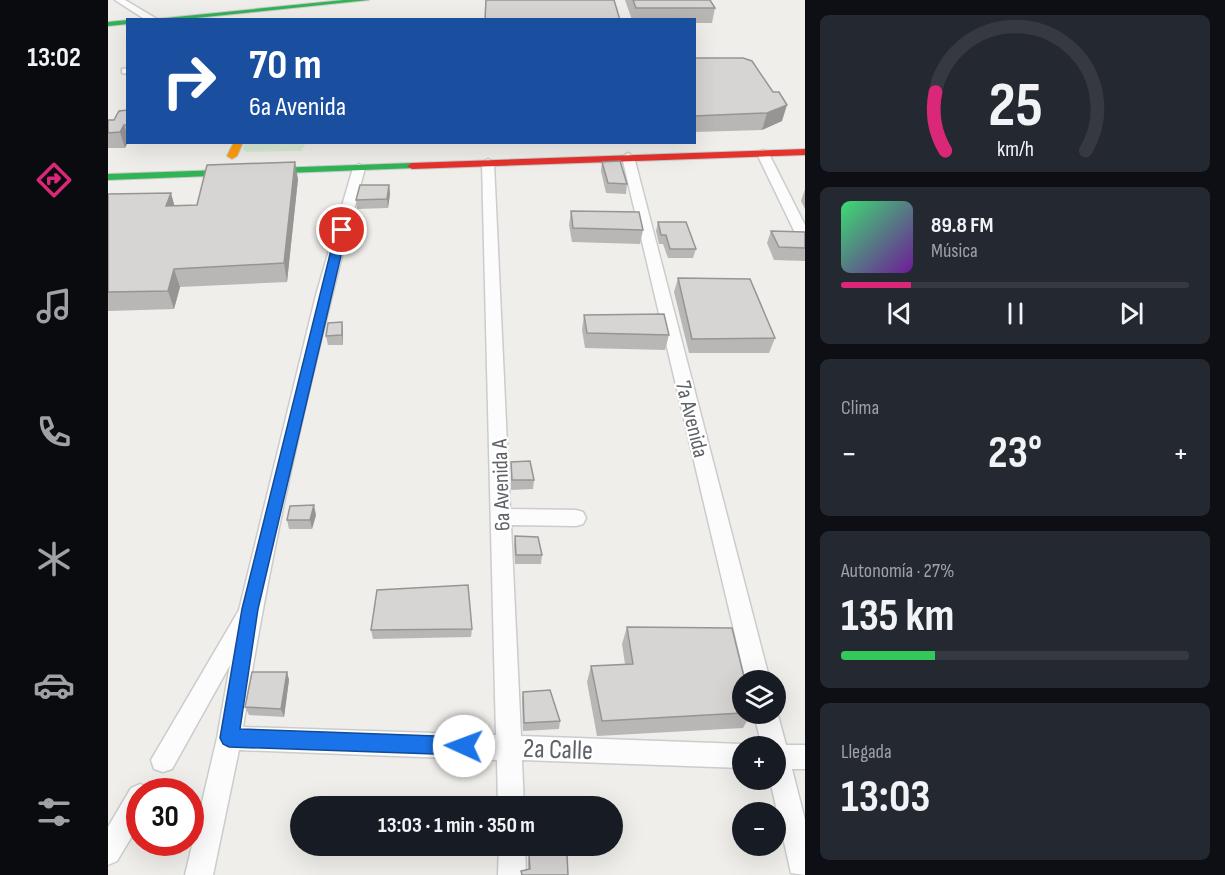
<!DOCTYPE html>
<html lang="es">
<head>
<meta charset="utf-8">
<style>
	:root { --surface:#171b24; --page:#242831; --text:#f1f3f6; --muted:#9ea1a6; --line:#363941; --accent:#db2777 }
	body { margin:0; font-family:"Sofia Sans Condensed",sans-serif; background:var(--page); color:var(--text); height:100vh; display:flex; flex-direction:column; font-size:22px; white-space:nowrap }
	* { box-sizing:border-box; margin:0 }
	p { font-size:20px; color:var(--muted) }
	.icon { flex:none; width:33px; height:33px; fill:none; stroke:currentColor; stroke-width:2; stroke-linecap:round; stroke-linejoin:round }
	.map { position:relative; flex:1; overflow:hidden }
	.drawer { display:flex; flex-direction:column; gap:15px; padding:15px; background:#0d0f14; width:420px }
	.drawer>* { flex:none }
	.guide { position:absolute; left:18px; top:18px; width:570px; height:126px; border-radius:0px; box-shadow:0 6px 24px #0002; background:#1a4fa0; color:#fff; overflow:hidden }
	.controls { position:absolute; left:624px; top:670px; display:grid; gap:12px }
	.controls a { display:grid; place-items:center; width:54px; height:54px; border-radius:50%; background:var(--surface); box-shadow:0 6px 24px #0002; font-size:30px }
	.speed { position:absolute; left:18px; top:778px; display:flex; gap:12px; font-size:30px; font-weight:700; text-align:center }
	.speed>* { display:grid; place-content:center; width:78px; height:78px; border-radius:50%; background:var(--surface); box-shadow:0 6px 24px #0002; line-height:1 }
	.speed .limit { border:9px solid #d22; background:#fff; color:#111 }
	.pin { position:absolute; display:grid; place-items:center; width:51px; height:51px; color:#fff; margin:-26px; border:3px solid #fff; border-radius:50%; box-shadow:0 2px 6px #0007 }
	.me { position:absolute; width:66px; margin:-33px; rotate:272deg; stroke-linejoin:round; filter:drop-shadow(0 0 4px #0008) }
	.turn { display:flex; align-items:center; gap:21px; height:126px; padding:0 24px; font-size:27px }
	.turn .icon { width:78px; height:78px; stroke-width:2.5 }
	.turn b { display:block; font-size:42px; line-height:51px }
	.big { font-size:45px; font-weight:700; line-height:1.1 }
	.drawer .widget { flex:1; display:flex; flex-direction:column; justify-content:center; gap:9px; min-width:0; padding:0 21px; border-radius:9px; background:var(--page) }
	.drawer .dial { align-items:center; gap:0 }
	.dial svg { height:156px; overflow:visible; fill:none; stroke:var(--line); stroke-width:7; stroke-linecap:round; text-anchor:middle }
	.dial text { fill:var(--text); stroke:none }
	.song { display:flex; align-items:center; gap:18px }
	.cover { width:72px; height:72px; border-radius:9px; background:linear-gradient(135deg,hsl(140 70% 55%),hsl(280 70% 35%)) }
	.played { height:6px; border-radius:3px; background:linear-gradient(90deg,var(--accent) 20%,var(--line) 20%) }
	.keys { display:flex; justify-content:space-around; direction:ltr }
	.heat { display:flex; justify-content:space-between; align-items:center; font-size:33px; direction:ltr }
	.charge { height:9px; border-radius:4px; background:linear-gradient(90deg,#34c759 27%,var(--line) 0) }
	.trip { position:absolute; left:182px; top:796px; width:333px; height:60px; border-radius:30px; background:var(--surface); box-shadow:0 6px 24px #0002; font-weight:700; line-height:60px; text-align:center }
	main { display:flex; flex:1; min-height:0 }
	.tabs { display:flex; flex-direction:column; width:108px; justify-content:space-around; align-items:center; background:#090b0e; color:var(--muted) }
	.tabs .icon { width:42px; height:42px }
	.tabs .active { color:var(--accent) }
	.tabs b { font-size:27px; color:var(--text) }
	.map>svg:first-child { display:block }
	.green { fill:#d8ebd6 }
	.lines { fill:none; stroke-linecap:round; stroke-linejoin:round }
	.street-casing { stroke:#cbcccc; stroke-width:3 }
	.fast-casing { stroke:#cacacb; stroke-width:2 }
	.slow-casing { stroke:#cacacb; stroke-width:2 }
	.jam-casing { stroke:#cacacb; stroke-width:2 }
	.street { fill:#fdfcfc; fill-rule:evenodd }
	.fast { fill:#30b455; fill-rule:evenodd }
	.slow { fill:#ff9f0a; fill-rule:evenodd }
	.jam { fill:#e5322d; fill-rule:evenodd }
	.wall { fill:#b8b7b5 }
	.shaded-wall { fill:#969594 }
	.building { fill:#d6d5d3; stroke:#969594; stroke-width:1.5 }
	.route { fill:#1a73e8; stroke:#114b97; stroke-width:1.5 }
	.labels { text-anchor:middle; stroke-width:4.5; stroke-linejoin:round; paint-order:stroke }
	.street-label { font-size:22px; fill:#5f6368; stroke:#fff }
	.near-street-label { font-size:27px; fill:#5f6368; stroke:#fff }
</style>
</head>
<body>
<main>
<nav class="tabs">
<b>13:02</b>
<svg class="icon active" aria-label="directions" viewBox="0 0 24 24"><path d="M12 3l9 9-9 9-9-9zM9 14v-3h6M13 9l2 2-2 2"/></svg>
<svg class="icon" aria-label="music" viewBox="0 0 24 24"><path d="M9 18V5l10-2v13"/><circle cx="6" cy="18" r="3"/><circle cx="16" cy="16" r="3"/></svg>
<svg class="icon" aria-label="phone" viewBox="0 0 24 24"><path d="M5 4h4l2 5-3 2q2 4 5 5l2-3 5 2v4C11 20 4 13 5 4z"/></svg>
<svg class="icon" aria-label="climate" viewBox="0 0 24 24"><path d="M12 3v18M4 7l16 10M4 17L20 7"/></svg>
<svg class="icon" aria-label="car" viewBox="0 0 24 24"><path d="M5 17H2v-5l4-1 3-4h7l3 4 3 1v5h-3M9 17h6M6 11h13"/><circle cx="7" cy="17" r="2"/><circle cx="17" cy="17" r="2"/></svg>
<svg class="icon" aria-label="filters" viewBox="0 0 24 24"><path d="M4 7h16M4 17h16"/><circle cx="9" cy="7" r="2"/><circle cx="15" cy="17" r="2"/></svg>
</nav>
<div class="map">
<svg width="697" height="875" viewBox="0 0 697 875">
	<rect width="100%" height="100%" fill="#efeeea"/>
	<!-- green -->
	<path class="green" d="M136 143H198L193 151 139 152 135 150Z"/>
	<g class="lines">
		<defs>
			<path id="street" d="M7 0H17L49 19 38 20Z
				M20 68V74L14 73V69Z
				M655 150 661 154 697 225V243L690 239 649 154Z
				M520 153 526 157 662 681H638L514 157Z
				M380 159 386 163 402 509 468 510 475 512 478 518 475 524 468 526 403 525 413 736 634 744 642 747H634V768L414 760 416 807H390L389 760 131 750 105 875H77L109 738 122 665 64 769 55 772 46 769 43 760 131 610 208 295 245 168 251 164 257 168C208 352 164 538 135 727L388 735 374 163Z
				M668 708 678 745H697V769H684L697 820V875L683 873 662 780H668V747H654L646 714H668Z
				M32 784 41 788 43 792H32V823L9 861 0 865V827L23 788Z
				M391 846H417L418 875H390Z"/>
			<path id="fast" d="M236 0H261L69 20H38Z
				M20 20V24L0 26V22Z
				M304 163 307 164V168L0 180V174Z"/>
			<path id="slow" d="M126 142H135L129 156 124 159 119 156Z"/>
			<path id="jam" d="M697 149V155L304 169 299 166 304 163Z"/>
		</defs>
		<!-- street casing -->
		<use href="#street" class="street-casing"/>
		<!-- fast casing -->
		<use href="#fast" class="fast-casing"/>
		<!-- slow casing -->
		<use href="#slow" class="slow-casing"/>
		<!-- jam casing -->
		<use href="#jam" class="jam-casing"/>
		<!-- street -->
		<use href="#street" class="street"/>
		<!-- fast -->
		<use href="#fast" class="fast"/>
		<!-- slow -->
		<use href="#slow" class="slow"/>
		<!-- jam -->
		<use href="#jam" class="jam"/>
	</g>
	<!-- wall -->
	<path class="wall" d="M517 0H602L607 8 604 23H586V20H524Z
		M586 58 674 121 654 130 586 132Z
		M20 110V142L17 148H0V120H6Z
		M494 162 519 184 518 194 498 193 493 171Z
		M190 179 179 282 72 287 66 309 0 311V194L66 206 89 205Z
		M281 185 282 194 280 208 249 209 248 200Z
		M697 189V209L693 201Z
		M463 211 535 230 532 244 464 242 461 225Z
		M550 222 588 249 585 258H560L555 244H551L548 231Z
		M663 231 697 232V261L666 260 659 243Z
		M570 278 667 338 661 353H581L566 292Z
		M476 315 561 335 557 350 477 348 474 330Z
		M235 332V345H220L218 336Z
		M403 462 426 480 425 489 403 490Z
		M208 515 204 529H181L179 520Z
		M407 536 434 555 433 564H407L406 546Z
		M519 627 634 681V714H643L635 728 489 736 479 682 483 666 517 664 514 644Z
		M364 629 363 637 265 639 263 630Z
		M179 672 181 680 176 717 141 715 137 707Z
		M415 692 452 721 451 729 415 731 414 700Z
		M421 855 460 875H413V871L420 869V862Z"/>
	<!-- shaded-wall -->
	<path class="shaded-wall" d="M679 105 674 121 654 130 659 113Z
		M16 125 20 137V142L17 148 12 132Z
		M187 162 190 179 179 282 176 263Z
		M281 185 282 194 280 208 279 199Z
		M63 193 68 211 58 206Z
		M66 269 72 287 66 309 60 291Z
		M234 322 235 332V345L234 335Z
		M206 505 208 515 204 529 202 520Z
		M179 672 181 680 176 717 173 709Z"/>
	<!-- building -->
	<path class="building" d="M378 0H506L512 20H377Z
		M525 0H602L607 8H528Z
		M586 58H635L644 61 665 92H671L679 105 659 113 586 116Z
		M20 110V125H16L12 132 0 133V120H6L11 111Z
		M512 161 519 184 500 183 494 162Z
		M187 162 176 263 66 269 60 291 0 292V194L63 193 58 206 89 205 99 165Z
		M252 185H281L279 199 248 200Z
		M463 211 531 212 535 230 465 228Z
		M550 222H578L588 249H562L558 235H553Z
		M663 231 697 232V248L671 247Z
		M570 278 642 279 667 338 584 339Z
		M556 314 561 335 479 333 476 315Z
		M234 322V335L218 336 220 323Z
		M422 461 426 480H404L403 462Z
		M206 505 202 520H179L182 506Z
		M407 536 430 537 434 555H408Z
		M360 585 364 629 263 630 269 590Z
		M519 627 624 628 637 681H634V713L494 721 483 666 525 664Z
		M144 672H179L173 709 137 707Z
		M442 690 452 721 416 723 415 692Z
		M459 854 460 875H414L413 871 422 869 421 855Z"/>
	<!-- route -->
	<path class="route" d="M234 227 239 230 150 609 132 729 356 737 362 739 365 746 362 752 356 755 121 747 115 744 112 738 134 609 228 230Z"/>
	<g class="labels">
		<!-- street labels -->
		<g class="street-label">
			<text transform="translate(585 419) rotate(76)" y="8">7a Avenida</text>
			<text transform="translate(392 485) rotate(-92)" y="8">6a Avenida A</text>
		</g>
		<!-- near-street labels -->
		<g class="near-street-label">
			<text transform="translate(450 749) rotate(2)" y="9">2a Calle</text>
		</g>
	</g>
</svg>
<div class="controls">
<a><svg class="icon" aria-label="layers" viewBox="0 0 24 24"><path d="M12 4l9 5-9 5-9-5zM3 14l9 5 9-5"/></svg></a>
<a>+</a>
<a>−</a>
</div>
<div class="speed"><div class="limit">30</div></div>
<div class="pin" style="left:234px;top:230px;background:#d93025"><svg class="icon" aria-label="arrive" viewBox="0 0 24 24"><path d="M6 21V4h12l-3 4 3 4H6"/></svg></div>
<svg class="me" style="left:356px;top:746px" viewBox="-20 -20 40 40"><circle r="19" fill="#fff"/><path d="M0-13L10 11 0 6-10 11z" fill="#1a73e8"/></svg>
<div class="trip">13:03 · 1 min · 350 m</div>
<div class="guide">
<div class="turn"><svg class="icon" aria-label="right" viewBox="0 0 24 24"><path d="M7 20v-9h11M14 6l5 5-5 5"/></svg><div><b>70 m</b>6a Avenida</div></div>
</div>
</div>
<section class="drawer">
<div class="widget dial"><svg viewBox="0 0 100 80">
<path d="M14 69A42 42 0 1 1 86 69"/>
<path d="M14 69A42 42 0 0 1 9 39" stroke="#db2777"/>
<text x="50" y="56" font-size="32" font-weight="700">25</text>
<text x="50" y="72" font-size="11">km/h</text>
</svg></div>
<div class="widget">
<div class="song"><i class="cover"></i><div><b>89.8 FM</b><p>Música</p></div></div>
<div class="played"></div>
<div class="keys"><svg class="icon" aria-label="previous" viewBox="0 0 24 24"><path d="M18 5L8 12l10 7zM5 5v14"/></svg><svg class="icon" aria-label="pause" viewBox="0 0 24 24"><path d="M8 5v14M16 5v14"/></svg><svg class="icon" aria-label="next" viewBox="0 0 24 24"><path d="M6 5l10 7-10 7zM19 5v14"/></svg></div>
</div>
<div class="widget"><p>Clima</p>
<div class="heat"><a>−</a><b class="big">23°</b><a>+</a></div>
</div>
<div class="widget"><p>Autonomía · 27%</p><b class="big">135 km</b><div class="charge"></div></div>
<div class="widget"><p>Llegada</p><b class="big">13:03</b></div>
</section>
</main>
</body>
</html>
